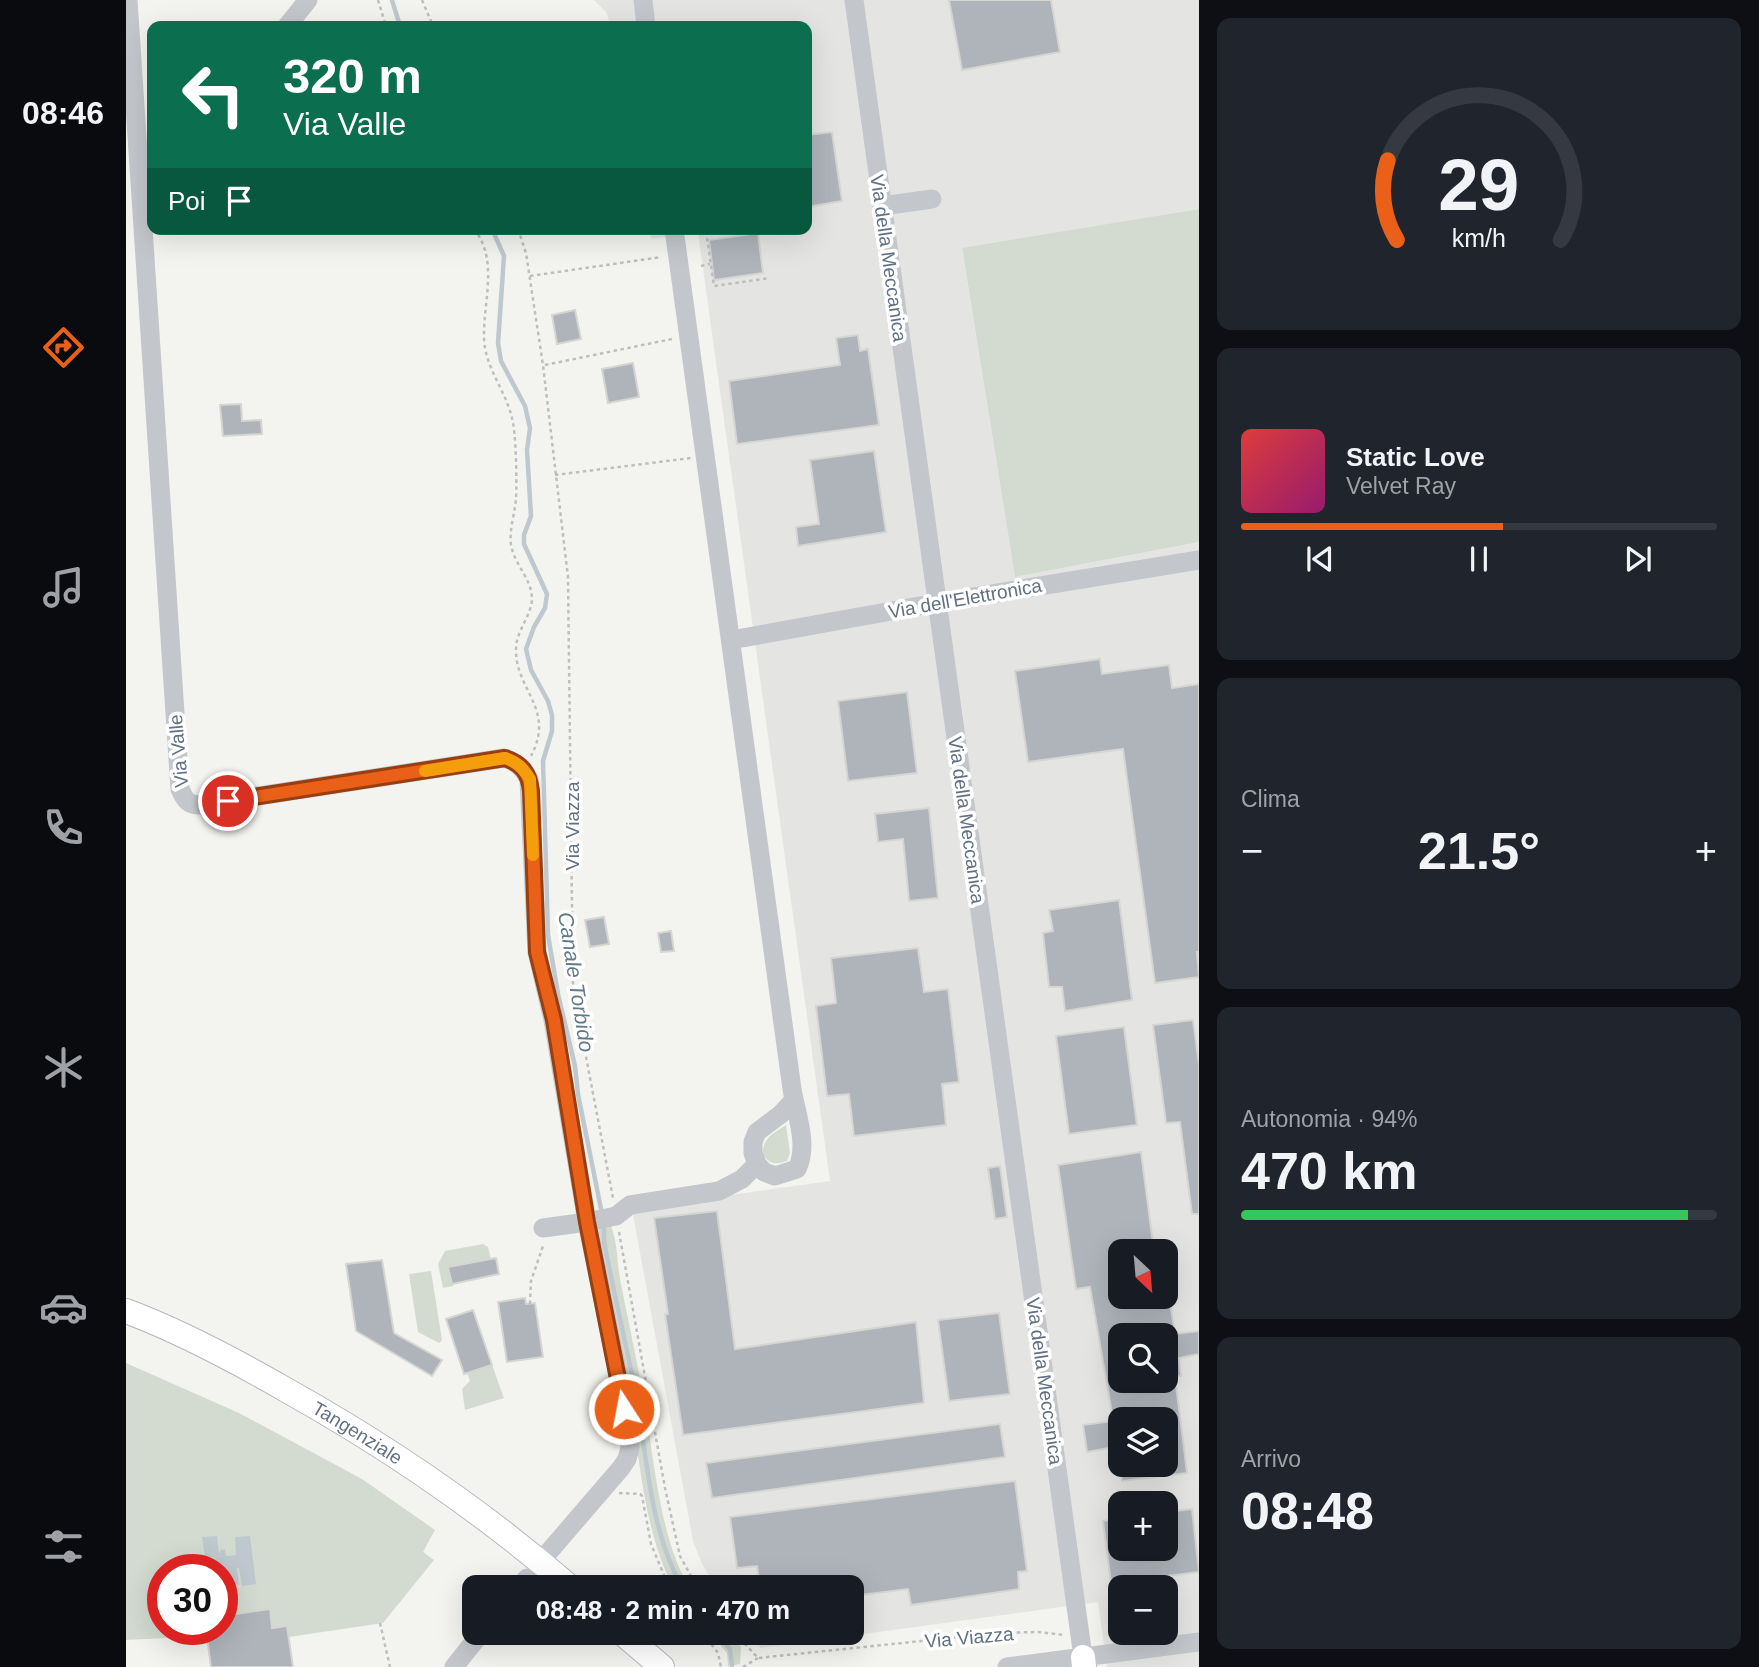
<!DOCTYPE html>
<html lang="it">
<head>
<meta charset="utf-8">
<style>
	:root { --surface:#171b24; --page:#20242c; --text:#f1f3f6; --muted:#9ea1a6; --line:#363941; --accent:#ea6019 }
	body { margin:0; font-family:Helvetica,sans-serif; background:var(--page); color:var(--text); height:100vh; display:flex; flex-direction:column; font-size:26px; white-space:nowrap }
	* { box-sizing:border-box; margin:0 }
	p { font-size:23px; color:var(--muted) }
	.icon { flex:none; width:38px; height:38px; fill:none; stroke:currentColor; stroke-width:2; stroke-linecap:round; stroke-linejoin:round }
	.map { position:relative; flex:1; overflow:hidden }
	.panel { display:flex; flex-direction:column; gap:18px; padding:18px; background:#0d0f14; width:560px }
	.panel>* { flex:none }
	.guide { position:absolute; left:21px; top:21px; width:665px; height:214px; border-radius:14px; box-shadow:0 7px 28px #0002; background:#0b6e4f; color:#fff; overflow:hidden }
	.needle { width:46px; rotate:154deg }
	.tools { position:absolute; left:982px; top:1239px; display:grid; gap:14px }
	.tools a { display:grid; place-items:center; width:70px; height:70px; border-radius:14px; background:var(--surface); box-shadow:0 7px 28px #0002; font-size:35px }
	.speed { position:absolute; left:21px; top:1554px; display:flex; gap:14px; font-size:35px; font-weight:700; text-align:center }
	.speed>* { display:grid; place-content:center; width:91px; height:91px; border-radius:50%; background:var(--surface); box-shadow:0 7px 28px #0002; line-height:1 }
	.speed .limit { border:10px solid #d22; background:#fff; color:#111 }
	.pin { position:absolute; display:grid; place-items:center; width:60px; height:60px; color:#fff; margin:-30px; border:4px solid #fff; border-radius:50%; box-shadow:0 2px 7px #0007 }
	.me { position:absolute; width:77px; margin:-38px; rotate:349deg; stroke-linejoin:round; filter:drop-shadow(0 0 5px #0008) }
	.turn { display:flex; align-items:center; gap:24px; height:147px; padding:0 21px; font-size:32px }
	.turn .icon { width:91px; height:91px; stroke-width:2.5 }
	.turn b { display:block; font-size:49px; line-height:60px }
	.then { display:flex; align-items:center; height:66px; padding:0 21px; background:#0003; gap:14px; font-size:26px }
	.big { font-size:52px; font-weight:700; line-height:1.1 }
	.panel .card { flex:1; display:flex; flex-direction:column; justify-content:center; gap:10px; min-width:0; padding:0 24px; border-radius:14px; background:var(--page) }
	.panel .dial { align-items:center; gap:0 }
	.dial svg { height:182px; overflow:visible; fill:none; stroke:var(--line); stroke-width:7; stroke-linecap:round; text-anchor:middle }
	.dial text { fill:var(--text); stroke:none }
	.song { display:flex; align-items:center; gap:21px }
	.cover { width:84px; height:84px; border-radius:10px; background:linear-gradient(135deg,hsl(0 70% 55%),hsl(320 70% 35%)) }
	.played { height:7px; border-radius:4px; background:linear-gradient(90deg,var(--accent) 55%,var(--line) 55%) }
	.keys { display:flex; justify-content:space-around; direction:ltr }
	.heat { display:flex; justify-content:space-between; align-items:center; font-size:38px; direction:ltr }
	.charge { height:10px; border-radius:5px; background:linear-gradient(90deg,#34c759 94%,var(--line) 0) }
	.trip { position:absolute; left:336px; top:1575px; width:402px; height:70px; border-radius:14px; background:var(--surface); box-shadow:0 7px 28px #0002; font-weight:700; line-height:70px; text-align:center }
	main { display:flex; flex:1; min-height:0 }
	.dock { display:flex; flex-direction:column; width:126px; justify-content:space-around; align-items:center; background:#090b0e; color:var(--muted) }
	.dock .icon { width:49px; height:49px }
	.dock .on { color:var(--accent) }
	.dock b { font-size:32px; color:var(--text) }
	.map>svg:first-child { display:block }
	.built { fill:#e4e5e3; fill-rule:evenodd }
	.green { fill:#d3dbd0; fill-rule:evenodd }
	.water { fill:#bec8ce }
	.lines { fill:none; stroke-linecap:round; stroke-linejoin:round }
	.stream { stroke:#bec8ce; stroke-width:4.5 }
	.building { fill:#aeb4ba; stroke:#d5d5d2; stroke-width:2; fill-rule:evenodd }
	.major-casing { stroke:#b6b9bd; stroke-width:26 }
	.path { stroke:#bdbec0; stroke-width:2.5; stroke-dasharray:3.5 3.5; stroke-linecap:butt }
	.minor { stroke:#c3c6ca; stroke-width:19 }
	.major { stroke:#fff; stroke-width:24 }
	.route-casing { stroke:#983e10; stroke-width:18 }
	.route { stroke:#ea6019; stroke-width:12 }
	.slow { stroke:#f59e0b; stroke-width:12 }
	.labels { text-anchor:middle; stroke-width:7; stroke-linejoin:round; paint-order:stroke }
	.street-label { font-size:19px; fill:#617082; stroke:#fff }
	.water-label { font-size:21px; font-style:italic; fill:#627986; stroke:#fff }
</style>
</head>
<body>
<main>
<nav class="dock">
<b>08:46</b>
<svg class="icon on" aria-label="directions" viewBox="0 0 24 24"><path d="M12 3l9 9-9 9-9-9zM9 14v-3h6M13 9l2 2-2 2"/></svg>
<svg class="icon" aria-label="music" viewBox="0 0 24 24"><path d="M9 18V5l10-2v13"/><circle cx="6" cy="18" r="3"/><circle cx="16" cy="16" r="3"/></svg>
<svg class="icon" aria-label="phone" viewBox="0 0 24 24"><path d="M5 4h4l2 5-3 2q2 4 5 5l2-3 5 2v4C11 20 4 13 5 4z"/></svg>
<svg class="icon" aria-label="climate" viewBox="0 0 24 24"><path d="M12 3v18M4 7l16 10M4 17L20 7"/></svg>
<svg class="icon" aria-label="car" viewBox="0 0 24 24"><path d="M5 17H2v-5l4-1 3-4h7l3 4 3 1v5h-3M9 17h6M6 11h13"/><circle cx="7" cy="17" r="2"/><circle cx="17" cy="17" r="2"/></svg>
<svg class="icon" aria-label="filters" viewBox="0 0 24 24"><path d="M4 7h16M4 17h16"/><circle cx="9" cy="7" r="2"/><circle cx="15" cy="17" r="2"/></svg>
</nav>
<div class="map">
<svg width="1073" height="1667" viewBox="0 0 1073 1667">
	<rect width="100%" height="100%" fill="#f3f4ef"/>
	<!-- built -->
	<path class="built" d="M468 0H1073V209L836 249 889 577 1073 542V1667H981L972 1602 635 1648 623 1633H726V1587H590L576 1564 567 1541 506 1209 704 1181 572 233 525 239 523 229H681V26H485L480 12ZM994 1251H1040V1297H994ZM994 1335H1040V1381H994ZM994 1419H1040V1465H994ZM994 1503H1040V1549H994ZM994 1587H1040V1633H994Z"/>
	<!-- green -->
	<path class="green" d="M1073 209V542L889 577 836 248Z
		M660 1125 664 1153 661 1161C650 1165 644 1164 637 1155 636 1138 648 1133 660 1125Z
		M472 1225 485 1226C492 1243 491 1266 495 1284 503 1325 512 1365 519 1406 527 1454 536 1549 564 1587H547C517 1528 514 1459 503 1394 499 1369 491 1345 485 1321 479 1290 476 1257 472 1225Z
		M357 1244 362 1247 365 1259 322 1267 327 1286 317 1288 312 1264 319 1251Z
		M305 1271 316 1340 313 1343 292 1332 283 1274Z
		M0 1363 113 1413 236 1479 309 1530 297 1552 308 1560 257 1623 163 1637 167 1667H85L80 1636 0 1640ZM37 1570H96V1629H37Z
		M366 1365 378 1398 339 1410 336 1389 344 1381 341 1373Z
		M584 1633H603L615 1647 614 1664 602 1666 601 1653Z"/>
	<!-- water -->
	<path class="water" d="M91 1536 93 1554 95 1550 99 1549 100 1556 110 1555V1558L109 1537 124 1536 130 1584 116 1586 113 1568H111L113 1585 96 1581V1570H85L81 1559 97 1556 79 1558 76 1537Z"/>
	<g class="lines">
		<!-- stream -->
		<path class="stream" d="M266 0 274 26
			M366 229 378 256 372 343 375 361 399 406 404 428 401 450 405 516 398 535V544L421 594 419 608 408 627 400 649 405 670 422 701 426 715V731L417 761 422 935 432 994 449 1066 452 1094 476 1214
			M478 1225V1242C488 1293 500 1344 510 1395 522 1460 523 1528 556 1587
			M591 1633 604 1649 606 1665"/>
	</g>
	<!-- building -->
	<path class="building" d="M823 0H925L934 52 836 70Z
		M706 132 716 201 681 207V135Z
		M632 233 637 273 588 280 583 240Z
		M449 310 455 339 431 344 426 315Z
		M732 335 734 351 742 349 753 425 611 444 603 381 714 365 710 338Z
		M507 363 513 397 482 403 476 369Z
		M115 404 116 421 135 420 136 434 97 436 94 405Z
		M748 451 760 532 672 546 670 527 693 524 684 460Z
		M974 659 976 674 1043 665 1046 688 1073 684V952H1071L1073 977 1029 983 997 749 902 762 889 671Z
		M781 692 791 773 722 781 712 701Z
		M803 808 812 898 783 901 777 839 752 842 749 814Z
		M993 900 1006 1000 939 1011 936 987H923L917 933 927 931 923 910Z
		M478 917 483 944 464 947 459 920Z
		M545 931 548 951 535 952 532 933Z
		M792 948 798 992 822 989 833 1082 816 1084 820 1125 728 1136 723 1094 701 1096 690 1006 710 1003 705 958Z
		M1067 1020 1073 1065V1214H1066L1054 1122 1040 1123 1027 1025Z
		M998 1027 1011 1125 943 1134 930 1036Z
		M1015 1152 1028 1251H994V1302L1043 1296 1049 1334 1073 1331V1354L1053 1358 1055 1376 1049 1377 1061 1473 996 1481 993 1465H1040V1419H987L964 1287 950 1289 932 1165ZM994 1335H1040V1381H994Z
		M874 1166 881 1217 869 1219 862 1168Z
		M591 1211 609 1349 790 1322 798 1403 557 1435 539 1314H542L528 1218Z
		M370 1258 373 1274 326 1284 322 1267Z
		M256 1260 268 1333 316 1360 306 1376 230 1331 220 1264Z
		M399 1298 400 1304 409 1303 417 1357 381 1362 372 1302Z
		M347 1310 366 1365 338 1374 320 1319Z
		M873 1313 884 1394 823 1401 812 1320Z
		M994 1420V1446L961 1452 957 1425Z
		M874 1424 879 1457 586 1498 580 1463Z
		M889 1481 901 1571 892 1572 893 1589 785 1605 782 1589 726 1596V1587H634L631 1566 611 1568 604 1517Z
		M1066 1509 1073 1572 985 1583 977 1521 994 1518V1549H1040V1512Z
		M144 1609 146 1628 161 1626 167 1667H85L80 1629H96V1616Z"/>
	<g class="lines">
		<defs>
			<g id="major">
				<path id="s1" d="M0 1311C56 1332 110 1361 162 1391 262 1447 357 1512 444 1587"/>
				<path d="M496 1633 536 1667"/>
				<path d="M957 1657 958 1667"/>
			</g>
		</defs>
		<!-- major casing -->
		<use href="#major" class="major-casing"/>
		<!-- path -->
		<path class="path" d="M252 0 260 26
			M296 0 307 26
			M348 229C373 260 357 302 358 338 359 368 379 389 386 418 390 431 391 482 390 498 389 514 383 528 385 545 388 564 406 579 406 599 405 617 390 631 390 649 389 690 430 709 405 756
			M392 229 400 253 417 365 442 577 447 989 487 1198
			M581 238 588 286 644 278
			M575 266 584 264
			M404 276 535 257
			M419 365 546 339
			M429 475 565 458
			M493 1232 539 1488 554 1556 571 1587
			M404 1304 405 1281 418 1243
			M493 1493 514 1494 516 1496 525 1544 543 1587
			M254 1623 264 1667
			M577 1633 592 1653 595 1667
			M609 1633 632 1658 872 1633 912 1632 938 1635
			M617 1667 632 1658"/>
		<!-- minor -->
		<path class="minor" d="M2 0 54 789C59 800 62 805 74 805L378 758C391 762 397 768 403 779L411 952 427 1020 461 1222 495 1389 504 1448 501 1459 495 1468 421 1554
			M517 0 520 26
			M728 0 957 1657
			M161 26 182 0
			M756 206 806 199
			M548 229 666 1089C670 1114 683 1145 671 1169L649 1176 638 1172 631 1164 627 1153V1142L631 1132 655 1114 668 1100
			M605 640 810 603 1073 560
			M417 1228 461 1222 490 1216 504 1205 593 1191 616 1179 631 1164
			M393 1587 401 1578
			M328 1667 355 1633
			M881 1667 1073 1642"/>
		<!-- major -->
		<use href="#major" class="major"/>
	</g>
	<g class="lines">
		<defs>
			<path id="route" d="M102 801 379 758C396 764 403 773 405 791L411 952 428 1020 461 1222 498 1409"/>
		</defs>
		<!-- route casing -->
		<use href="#route" class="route-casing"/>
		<!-- route -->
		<use href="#route" class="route"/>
		<!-- slow -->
		<path class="slow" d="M299 771 379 758C391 762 397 768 404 779L407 855"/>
	</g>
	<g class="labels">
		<!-- street labels -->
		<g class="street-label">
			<text transform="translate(763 258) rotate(82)" y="7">Via della Meccanica</text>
			<text transform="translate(839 598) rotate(-10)" y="7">Via dell'Elettronica</text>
			<text transform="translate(52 751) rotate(-95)" y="7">Via Valle</text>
			<text transform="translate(841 820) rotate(82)" y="7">Via della Meccanica</text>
			<text transform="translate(446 826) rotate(-90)" y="7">Via Viazza</text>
			<text transform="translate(919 1381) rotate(82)" y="7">Via della Meccanica</text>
			<text dy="7" stroke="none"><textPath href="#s1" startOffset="262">Tangenziale</textPath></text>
			<text transform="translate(843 1637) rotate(-5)" y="7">Via Viazza</text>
		</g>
		<!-- water labels -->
		<g class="water-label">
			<text transform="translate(450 982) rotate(81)" y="7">Canale Torbido</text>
		</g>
	</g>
</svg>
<div class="tools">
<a><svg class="needle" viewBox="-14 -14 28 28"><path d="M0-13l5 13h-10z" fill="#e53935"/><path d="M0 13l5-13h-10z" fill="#9ea1a6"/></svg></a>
<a><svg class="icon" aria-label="search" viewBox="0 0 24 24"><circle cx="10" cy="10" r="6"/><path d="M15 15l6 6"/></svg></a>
<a><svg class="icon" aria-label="layers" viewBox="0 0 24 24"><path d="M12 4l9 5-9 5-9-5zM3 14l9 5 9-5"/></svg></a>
<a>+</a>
<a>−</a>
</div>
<div class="speed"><div class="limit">30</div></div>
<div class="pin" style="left:102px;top:801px;background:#d93025"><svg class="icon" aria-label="arrive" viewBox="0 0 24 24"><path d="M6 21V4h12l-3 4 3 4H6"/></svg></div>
<svg class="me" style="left:498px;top:1409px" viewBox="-20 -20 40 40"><circle r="17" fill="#ea6019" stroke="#fff" stroke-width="3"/><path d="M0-11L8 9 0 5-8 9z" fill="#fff"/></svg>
<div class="trip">08:48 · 2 min · 470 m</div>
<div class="guide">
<div class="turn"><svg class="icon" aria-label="left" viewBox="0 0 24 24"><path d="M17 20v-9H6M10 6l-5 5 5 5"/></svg><div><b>320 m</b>Via Valle</div></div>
<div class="then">Poi<svg class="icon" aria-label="arrive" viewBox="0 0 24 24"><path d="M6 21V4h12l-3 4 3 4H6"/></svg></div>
</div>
</div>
<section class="panel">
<div class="card dial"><svg viewBox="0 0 100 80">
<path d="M14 69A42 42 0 1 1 86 69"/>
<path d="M14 69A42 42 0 0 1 10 34" stroke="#ea6019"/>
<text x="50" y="56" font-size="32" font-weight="700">29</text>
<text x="50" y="72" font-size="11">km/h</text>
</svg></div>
<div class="card">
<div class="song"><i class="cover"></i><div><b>Static Love</b><p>Velvet Ray</p></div></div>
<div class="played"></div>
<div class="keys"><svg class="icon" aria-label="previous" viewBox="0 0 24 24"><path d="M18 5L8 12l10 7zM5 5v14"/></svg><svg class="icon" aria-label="pause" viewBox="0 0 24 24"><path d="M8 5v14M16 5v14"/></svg><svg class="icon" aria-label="next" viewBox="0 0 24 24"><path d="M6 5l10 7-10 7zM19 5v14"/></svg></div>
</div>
<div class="card"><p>Clima</p>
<div class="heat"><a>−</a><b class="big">21.5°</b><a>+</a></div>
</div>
<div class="card"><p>Autonomia · 94%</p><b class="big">470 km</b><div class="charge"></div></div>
<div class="card"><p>Arrivo</p><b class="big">08:48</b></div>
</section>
</main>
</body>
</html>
